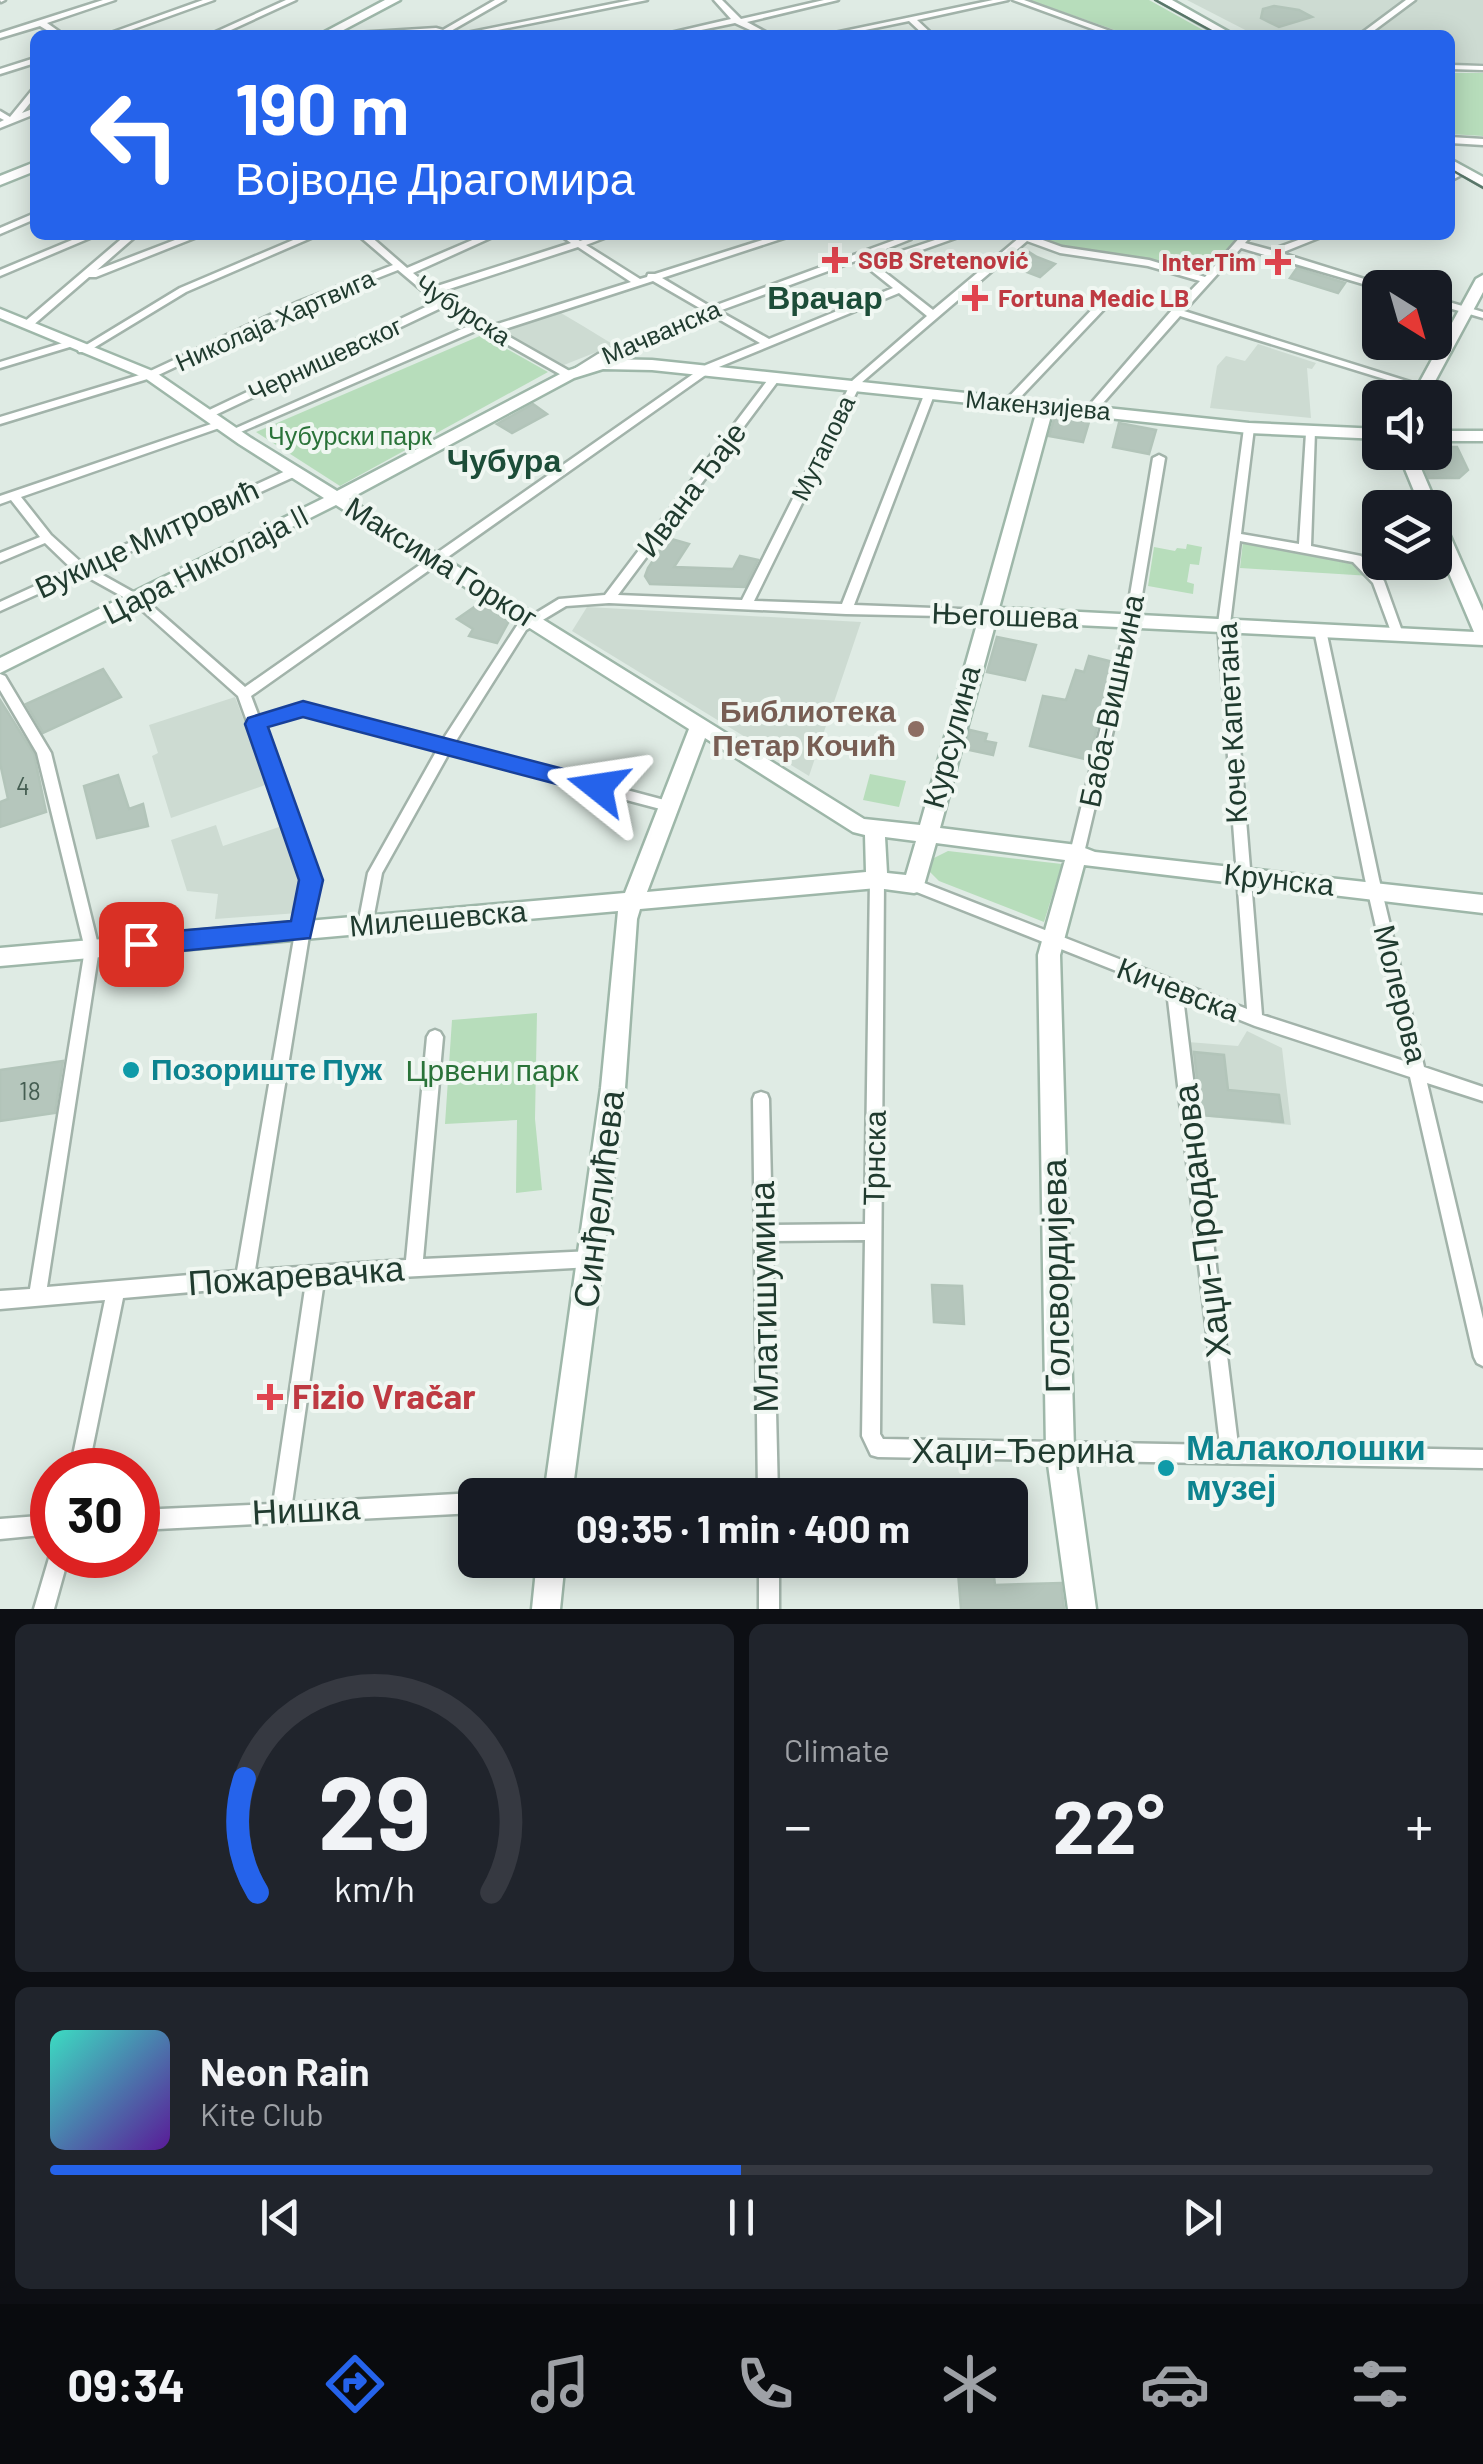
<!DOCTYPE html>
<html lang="en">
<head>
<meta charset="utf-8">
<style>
	:root { --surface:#171b24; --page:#20242c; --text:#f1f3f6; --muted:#9ea1a6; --line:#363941; --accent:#2563eb }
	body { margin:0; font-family:Barlow,sans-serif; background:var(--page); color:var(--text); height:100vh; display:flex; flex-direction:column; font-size:38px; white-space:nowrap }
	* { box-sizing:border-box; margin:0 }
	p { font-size:32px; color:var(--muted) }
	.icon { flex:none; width:55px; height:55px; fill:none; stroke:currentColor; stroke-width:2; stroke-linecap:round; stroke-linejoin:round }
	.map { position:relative; height:1609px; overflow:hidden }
	.side { display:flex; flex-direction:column; gap:15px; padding:15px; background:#0d0f14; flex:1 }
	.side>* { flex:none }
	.hud { position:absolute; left:30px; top:30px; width:1425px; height:210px; border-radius:15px; box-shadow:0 5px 25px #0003; background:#2563eb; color:#fff; overflow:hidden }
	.needle { width:65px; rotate:143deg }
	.fabs { position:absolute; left:1362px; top:270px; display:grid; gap:20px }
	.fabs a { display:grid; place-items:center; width:90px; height:90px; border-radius:15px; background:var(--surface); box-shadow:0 5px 25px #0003; font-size:50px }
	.speed { position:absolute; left:30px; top:1448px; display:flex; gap:20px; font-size:50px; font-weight:700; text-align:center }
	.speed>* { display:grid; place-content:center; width:130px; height:130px; border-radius:50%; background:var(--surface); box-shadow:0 5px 25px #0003; line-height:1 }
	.speed .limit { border:15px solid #d22; background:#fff; color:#111 }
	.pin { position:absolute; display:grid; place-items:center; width:85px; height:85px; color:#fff; margin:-42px; border-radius:20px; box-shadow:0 5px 15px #0006 }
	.me { position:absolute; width:110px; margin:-55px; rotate:285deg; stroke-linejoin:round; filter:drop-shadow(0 0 8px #0008) }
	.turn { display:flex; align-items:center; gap:35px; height:210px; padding:0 40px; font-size:45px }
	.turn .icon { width:130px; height:130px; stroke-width:2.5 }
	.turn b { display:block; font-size:70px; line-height:85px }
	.big { font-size:75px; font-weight:700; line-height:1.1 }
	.side .widget { flex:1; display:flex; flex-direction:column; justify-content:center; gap:15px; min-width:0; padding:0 35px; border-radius:15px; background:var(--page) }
	.side .dial { align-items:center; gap:0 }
	.dial svg { height:260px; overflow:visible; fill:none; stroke:var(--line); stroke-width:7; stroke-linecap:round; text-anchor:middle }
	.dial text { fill:var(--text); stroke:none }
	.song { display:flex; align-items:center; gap:30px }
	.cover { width:120px; height:120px; border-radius:15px; background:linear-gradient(135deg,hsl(170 70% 55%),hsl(270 70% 35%)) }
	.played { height:10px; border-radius:5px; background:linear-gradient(90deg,var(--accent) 50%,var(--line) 50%) }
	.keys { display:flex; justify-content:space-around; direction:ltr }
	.heat { display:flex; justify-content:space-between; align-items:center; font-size:55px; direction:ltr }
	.side .tiles { flex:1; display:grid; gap:15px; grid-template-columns:1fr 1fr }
	.widget:last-child { grid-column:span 2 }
	.trip { position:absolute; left:458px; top:1478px; width:570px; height:100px; border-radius:15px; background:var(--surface); box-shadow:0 5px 25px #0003; font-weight:700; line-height:100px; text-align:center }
	.dock { display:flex; height:160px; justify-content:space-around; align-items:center; background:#090b0e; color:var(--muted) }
	.dock .icon { width:70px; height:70px }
	.dock .on { color:var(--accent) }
	.dock b { font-size:45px; color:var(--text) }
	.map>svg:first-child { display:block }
	.built { fill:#cddbd2 }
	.green { fill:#b7ddbb }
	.building { fill:#b5c6bc; stroke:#b2c4b9; stroke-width:2.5 }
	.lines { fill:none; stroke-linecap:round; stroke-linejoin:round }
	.street-casing { stroke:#a2b3aa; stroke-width:5 }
	.secondary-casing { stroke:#9eb7a9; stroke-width:5 }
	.street { fill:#fff; fill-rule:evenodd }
	.secondary { fill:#fff; fill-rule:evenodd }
	.tram { stroke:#5a776a; stroke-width:2.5 }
	.route { fill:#2563eb; stroke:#184099; stroke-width:2.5 }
	.health-dot { fill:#e0444e; stroke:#f0f7f2; stroke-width:4 }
	.education-dot { fill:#8d6e63; stroke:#f0f7f2; stroke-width:4 }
	.culture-dot { fill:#0f9aa8; stroke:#f0f7f2; stroke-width:4 }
	.labels { text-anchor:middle; stroke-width:8; stroke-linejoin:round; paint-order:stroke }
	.far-health-label { font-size:25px; font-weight:bold; fill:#be3a42; stroke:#f0f7f2; text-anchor:start }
	.far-street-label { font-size:25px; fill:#203b2f; stroke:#f0f7f2 }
	.far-park-label { font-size:25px; fill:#2a7339; stroke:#f0f7f2 }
	.number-label { font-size:25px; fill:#455e52 }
	.street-label { font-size:30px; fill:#203b2f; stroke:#f0f7f2 }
	.education-label { font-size:30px; font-weight:bold; fill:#785e54; stroke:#f0f7f2; text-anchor:end }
	.culture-label { font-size:30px; font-weight:bold; fill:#0d838f; stroke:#f0f7f2; text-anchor:start }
	.park-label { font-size:30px; fill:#2a7339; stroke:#f0f7f2 }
	.far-district-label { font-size:32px; font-weight:bold; fill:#1c4d38; stroke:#f0f7f2 }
	.neighbourhood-label { font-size:32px; font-weight:bold; fill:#1c4d38; stroke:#f0f7f2 }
	.near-street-label { font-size:35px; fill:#203b2f; stroke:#f0f7f2 }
	.near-health-label { font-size:35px; font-weight:bold; fill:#be3a42; stroke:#f0f7f2; text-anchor:start }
	.near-culture-label { font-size:35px; font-weight:bold; fill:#0d838f; stroke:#f0f7f2; text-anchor:start }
</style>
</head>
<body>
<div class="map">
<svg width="1483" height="1609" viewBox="0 0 1483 1609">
	<rect width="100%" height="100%" fill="#dfebe4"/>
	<!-- built -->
	<path class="built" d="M1187 0H1483V63H1450V35H1255Z
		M561 313 583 326 614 345 564 365 507 334 510 329Z
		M1258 344 1316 363 1312 369 1307 368 1311 418 1210 408 1217 366 1226 356 1245 361Z
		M587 607 861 622 809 776 572 631Z
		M235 697 268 784 171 818 152 756 158 753 149 725Z
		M216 825 223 846 282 826 302 878 298 913 215 919 218 894 187 891 171 840Z
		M1247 1031 1282 1048 1291 1125 1200 1116 1188 1042 1238 1046Z"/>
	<!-- green -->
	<path class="green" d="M1029 0H1149L1212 35H1129Z
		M1450 73H1483V136L1450 134Z
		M1019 235H1240L1200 278 1160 265 1074 253Z
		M482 335 548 372 340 486 256 432Z
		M1243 541 1351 559 1371 576 1240 568Z
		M1187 544 1202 547 1199 565 1190 564 1187 582 1194 584 1193 594 1148 586 1154 547 1175 551 1177 548 1186 549Z
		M870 774 906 781 899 807 863 800Z
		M948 851 1062 864 1044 922 939 881 928 870V861Z
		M537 1013 535 1119 542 1190 516 1193 517 1120 445 1124 452 1020Z"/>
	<!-- building -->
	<path class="building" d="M1274 6 1299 10 1312 17 1279 27 1261 18 1263 9Z
		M1029 252 1037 257 1055 264 1040 277 1008 265Z
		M1297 268 1345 283 1338 293 1290 278Z
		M533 404 547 414 512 433 497 424Z
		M1055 416 1089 422 1083 442 1049 436Z
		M1119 423 1156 430 1149 454 1113 447Z
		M1435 447H1457L1468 470 1459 478H1429L1418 452H1435Z
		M668 538 689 544 674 567 733 569 740 556 758 560 745 587 650 584 645 576 648 568Z
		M480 603 509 621 497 643 469 636 473 629 457 619Z
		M997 637 1036 645 1025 680 987 672Z
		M1089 656 1113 662 1089 760 1030 746 1043 696 1066 700 1076 670 1084 672Z
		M103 669 121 697 43 733 26 704Z
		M0 700 34 754 46 812 0 827V802L8 799 0 763Z
		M970 730 987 734 985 741 996 743 993 755 965 749Z
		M118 775 129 809 143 804 148 826 97 838 84 786Z
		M1194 1052 1224 1055 1228 1090 1279 1095 1283 1122 1201 1115Z
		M63 1061 55 1113 0 1121V1070Z
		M932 1285 962 1286 964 1324 934 1322Z
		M957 1560H992L995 1585 1061 1583 1064 1609H961Z"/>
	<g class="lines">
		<defs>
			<path id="street" d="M0 0H5L1 2Z
				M103 0H115L47 23 64 35H55L40 26 0 38V33Z
				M203 0H214L117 35H105Z
				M286 0H296L220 35H209Z
				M495 0H505L449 32 453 35H438L435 32 352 35 356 33 436 28 443 30Z
				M631 0H647L473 35H457Z
				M714 0H722L741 19 824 0H838L747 22 771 35H761L735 23 677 35H662L731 19Z
				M993 0H1008L917 20 933 35H924L909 21 841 35H825Z
				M1013 0H1024L1121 35H1109Z
				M1406 0H1415L1368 35H1359Z
				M35 58V63L0 74V69Z
				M1450 65 1483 66V70L1450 69Z
				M32 90H35V97L22 113 35 108V114L0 128V122L4 120 0 118V111L10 117Z
				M1450 137 1483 139V145L1450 143Z
				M1462 169 1469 171 1450 181V175Z
				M35 213V219L0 234V228Z
				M84 235H97L0 276V270Z
				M126 235H137L97 270 188 235H202L96 277H89L31 327H23V323Z
				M305 235H318L186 292 87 352H79L78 350 180 288Z
				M358 235H369L407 268 484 235H497L413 273 431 288 571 243 560 235H571L580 241 597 235H612L586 245 640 279 647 277 648 274H655L778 235H793L662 278 711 307 903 237 911 239 866 257 872 261 950 235H964L877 266 933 310 1019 238 1015 235H1029L1062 247 1149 260 1205 277 1242 235H1252L1245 243 1271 250 1312 235H1326L1281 253 1393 288 1380 289 1241 248 1184 311 1429 388 1428 390H1420L1180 316 1095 412H1087V408L1172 310 1200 281 1148 266 1060 253 1027 241 861 383 754 601 842 604 924 395 929 392 934 395 854 605 986 610 992 614 990 617 846 614 609 603 566 606 526 630 454 744 668 801 673 802 675 806 673 810 668 811 449 753 382 873 372 925 370 929 365 931 360 929 358 925 368 873 437 750 303 714 262 726 318 880 255 1270 406 1260 427 1037 430 1032 435 1030 440 1032 443 1037 423 1259 592 1251 598 1253 601 1259 598 1265 592 1267 324 1281 292 1503 475 1493 479 1495H475V1513L138 1530V1510L273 1504 306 1282 123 1298 88 1470H70L105 1300 0 1309V1291L30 1289 85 949 37 753 0 690V674L5 676 51 753 99 949 47 1287 237 1271 304 880 238 696 134 603 82 574 0 611V602L72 569 45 543 0 562V553L40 537 11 500 0 504V496L217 422H225V426L21 497 51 535 83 564 290 469H298V475L92 569 142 597 245 687 706 365 760 343 710 314 606 358 582 373H574V369L598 354 703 310 653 281 499 331 573 373V377H565L480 329 236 434 232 435 227 432 473 324 443 307 211 417H203V413L436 302 398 270 306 306 154 377 0 424V417L146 373 298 302 393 265ZM578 247 631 282 491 326 447 301 437 293ZM858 260 893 288 769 339 719 311ZM899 293 927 316 852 381 742 600 618 595 778 381V377H770L605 595 559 599 518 624 442 741 303 704 259 717 251 696 714 369Z
				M1435 298 1483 312V318L1435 304Z
				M1103 301 1108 304 1107 306 1013 405H1005V401L1099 302Z
				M69 341 74 344 73 346 0 368V362Z
				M1249 425 1254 428 1241 534 1299 544 1306 433 1307 431H1315L1311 546 1361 556 1384 581 1403 634 1397 638 1393 637 1373 583 1353 562 1240 541 1230 624 1262 1015 1407 1062 1365 879 1314 630 1320 626 1326 630 1379 879 1424 1067 1483 1087V1101L1427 1083 1483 1319V1366L1477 1363 1474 1357 1410 1077 1255 1026 1183 997 1238 1445 1483 1450V1468L878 1457 871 1455 862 1436 865 1240 772 1241 778 1495H758L753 1099 755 1094 761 1092 767 1094 769 1099 772 1225 865 1224 870 880 872 876H882L884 880 880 1434 883 1439 1220 1445 1167 991 909 889 907 885 909 881H919L1247 1009 1218 624 1244 428Z
				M1159 455 1165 458 1135 637 1084 853 1082 857H1072L1070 853 1123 637 1153 458Z
				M52 1515V1534L0 1539V1519Z
				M52 1548V1555H69L54 1609H34Z
				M759 1560H779V1609H759Z"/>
			<path id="secondary" d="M385 0H400L334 35H319Z
				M1158 0H1172L1234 35H1220Z
				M1450 159 1483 177V186L1450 168Z
				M35 162V171L0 185V176Z
				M1483 275V292L1426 398H1411L1476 279Z
				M0 309 155 372 251 438 337 491 564 372 602 359 652 360 1249 423 1380 429V439L1249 433 1052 412 999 608 1474 632 1435 540V514L1443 520 1483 611V645L996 621 940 828 1077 845 1095 852 1483 895V913L1084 865 1060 955 1074 1450 1096 1609H1068L1046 1450 1038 955 1065 860 936 843 924 885 921 891 914 893 877 888 640 909 637 919 625 1088 572 1495H544L601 1088 618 911 0 966V948L625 893 689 729 336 505 0 673V658L324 498 239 444 145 378 0 318ZM603 369 652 370 1037 410 981 609 977 614 979 617 920 825 864 819 349 499 574 378ZM705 738 853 832 865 835 866 872 647 892ZM885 837 916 841 906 875 887 873Z
				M1435 431H1483V441H1435Z
				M1398 452H1414L1438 508 1436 512 1435 508H1421Z
				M537 1560H565L560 1609H532Z"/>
		</defs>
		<!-- street casing -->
		<use href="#street" class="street-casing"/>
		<!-- secondary casing -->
		<use href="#secondary" class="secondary-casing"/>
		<!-- street -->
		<use href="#street" class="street"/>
		<!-- secondary -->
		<use href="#secondary" class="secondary"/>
		<!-- tram -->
		<path class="tram" d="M1155 0 1219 35
			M1450 169 1483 188"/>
	</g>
	<!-- route -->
	<path class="route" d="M303 701 598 778 610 787 598 795 303 717 268 727 323 880 310 938 141 955 133 952 129 944 133 937 141 934 291 921 299 880 245 724 248 718Z"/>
	<!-- markers -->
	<g class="health-dot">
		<path d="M830 245h10v10h10v10h-10v10h-10v-10h-10v-10h10z"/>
		<path d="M1273 247h10v10h10v10h-10v10h-10v-10h-10v-10h10z"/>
		<path d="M970 283h10v10h10v10h-10v10h-10v-10h-10v-10h10z"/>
		<path d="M265 1382h10v10h10v10h-10v10h-10v-10h-10v-10h10z"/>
	</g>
	<circle class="education-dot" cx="916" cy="729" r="10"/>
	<g class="culture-dot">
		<circle cx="131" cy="1070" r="10"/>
		<circle cx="1166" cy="1468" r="10"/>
	</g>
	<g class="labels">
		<!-- far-health labels -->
		<g class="far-health-label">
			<text x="858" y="269">SGB Sretenović</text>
			<text x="1256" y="271" text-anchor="end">InterTim</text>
			<text x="998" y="307">Fortuna Medic LB</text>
		</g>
		<!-- far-street labels -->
		<g class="far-street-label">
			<text transform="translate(463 310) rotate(33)" y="9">Чубурска</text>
			<text transform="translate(275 320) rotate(-24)" y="9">Николаја Хартвига</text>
			<text transform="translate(661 332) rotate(-23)" y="9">Мачванска</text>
			<text transform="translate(325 359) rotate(-25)" y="9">Чернишевског</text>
			<text transform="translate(1038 405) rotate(5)" y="9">Макензијева</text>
			<text transform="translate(823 448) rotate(-64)" y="9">Мутапова</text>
		</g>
		<!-- far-park labels -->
		<g class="far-park-label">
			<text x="350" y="445">Чубурски парк</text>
		</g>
		<!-- number labels -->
		<g class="number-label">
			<text x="23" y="795">4</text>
			<text x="30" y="1100">18</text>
		</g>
		<!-- street labels -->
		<g class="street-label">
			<text transform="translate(692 490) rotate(-53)" y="10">Ивана Ђаје</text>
			<text transform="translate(147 539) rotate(-25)" y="10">Вукице Митровић</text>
			<text transform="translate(441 563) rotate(32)" y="10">Максима Горког</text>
			<text transform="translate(206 565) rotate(-27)" y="10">Цара Николаја II</text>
			<text transform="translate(1005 616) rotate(2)" y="10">Његошева</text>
			<text transform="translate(1112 701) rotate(-78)" y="10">Баба-Вишњина</text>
			<text transform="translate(1232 723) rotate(-93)" y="10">Коче Капетана</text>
			<text transform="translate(952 737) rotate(-75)" y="10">Курсулина</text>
			<text transform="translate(1279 880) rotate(6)" y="10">Крунска</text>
			<text transform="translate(438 919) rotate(-5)" y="10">Милешевска</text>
			<text transform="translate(1178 990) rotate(21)" y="10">Кичевска</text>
			<text transform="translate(1400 994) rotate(76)" y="10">Молерова</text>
			<text transform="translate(875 1158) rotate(-89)" y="10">Трнска</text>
		</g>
		<!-- education labels -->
		<g class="education-label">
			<text x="896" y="722">Библиотека<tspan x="896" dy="34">Петар Кочић</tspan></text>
		</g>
		<!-- culture labels -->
		<g class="culture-label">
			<text x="151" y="1080">Позориште Пуж</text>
		</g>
		<!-- park labels -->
		<g class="park-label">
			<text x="492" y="1081">Црвени парк</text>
		</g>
		<!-- far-district labels -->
		<g class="far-district-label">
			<text x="825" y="309">Врачар</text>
		</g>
		<!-- neighbourhood labels -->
		<g class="neighbourhood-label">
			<text x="504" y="472">Чубура</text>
		</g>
		<!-- near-street labels -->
		<g class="near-street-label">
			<text transform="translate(599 1199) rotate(-83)" y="12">Синђелићева</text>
			<text transform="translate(1202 1221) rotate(-97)" y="12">Хаџи-Проданова</text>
			<text transform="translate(296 1276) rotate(-4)" y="12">Пожаревачка</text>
			<text transform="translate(1056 1276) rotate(-91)" y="12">Голсвордијева</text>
			<text transform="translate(764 1297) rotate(-91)" y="12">Млатишумина</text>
			<text x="1023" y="1463">Хаџи-Ђерина</text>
			<text transform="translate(306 1510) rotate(-3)" y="12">Нишка</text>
		</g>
		<!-- near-health labels -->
		<g class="near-health-label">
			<text x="292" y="1409">Fizio Vračar</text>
		</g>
		<!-- near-culture labels -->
		<g class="near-culture-label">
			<text x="1186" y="1460">Малаколошки<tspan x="1186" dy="40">музеј</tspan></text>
		</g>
	</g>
</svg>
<div class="fabs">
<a><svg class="needle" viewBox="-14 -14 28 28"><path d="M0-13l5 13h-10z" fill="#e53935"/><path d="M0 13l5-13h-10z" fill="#9ea1a6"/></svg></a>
<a><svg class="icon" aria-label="sound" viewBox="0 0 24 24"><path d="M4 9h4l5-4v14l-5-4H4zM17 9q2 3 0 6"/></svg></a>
<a><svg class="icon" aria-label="layers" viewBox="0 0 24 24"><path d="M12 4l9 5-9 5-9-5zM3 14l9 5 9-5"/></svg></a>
</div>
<div class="speed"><div class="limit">30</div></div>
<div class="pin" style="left:141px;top:944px;background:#d93025"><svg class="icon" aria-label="arrive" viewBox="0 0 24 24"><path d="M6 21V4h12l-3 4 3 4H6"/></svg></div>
<svg class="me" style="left:598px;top:787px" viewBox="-20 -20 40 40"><path d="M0-17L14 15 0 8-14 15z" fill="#2563eb" stroke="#fff" stroke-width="4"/></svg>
<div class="trip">09:35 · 1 min · 400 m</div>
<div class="hud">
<div class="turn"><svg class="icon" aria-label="left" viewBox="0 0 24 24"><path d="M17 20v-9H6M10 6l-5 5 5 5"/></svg><div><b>190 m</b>Војводе Драгомира</div></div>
</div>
</div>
<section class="side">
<div class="tiles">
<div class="widget dial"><svg viewBox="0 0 100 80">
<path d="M14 69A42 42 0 1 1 86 69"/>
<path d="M14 69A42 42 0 0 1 10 34" stroke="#2563eb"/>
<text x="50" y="56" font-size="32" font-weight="700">29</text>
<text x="50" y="72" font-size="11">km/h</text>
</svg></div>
<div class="widget"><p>Climate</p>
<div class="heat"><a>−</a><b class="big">22°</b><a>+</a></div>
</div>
<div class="widget">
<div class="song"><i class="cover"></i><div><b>Neon Rain</b><p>Kite Club</p></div></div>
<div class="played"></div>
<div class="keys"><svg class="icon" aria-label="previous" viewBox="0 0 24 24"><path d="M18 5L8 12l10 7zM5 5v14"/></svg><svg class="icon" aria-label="pause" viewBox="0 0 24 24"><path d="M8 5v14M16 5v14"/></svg><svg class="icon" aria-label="next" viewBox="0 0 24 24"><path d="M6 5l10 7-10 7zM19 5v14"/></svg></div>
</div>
</div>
</section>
<nav class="dock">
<b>09:34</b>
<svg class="icon on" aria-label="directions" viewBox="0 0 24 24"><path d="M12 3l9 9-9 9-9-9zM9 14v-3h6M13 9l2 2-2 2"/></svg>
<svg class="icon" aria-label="music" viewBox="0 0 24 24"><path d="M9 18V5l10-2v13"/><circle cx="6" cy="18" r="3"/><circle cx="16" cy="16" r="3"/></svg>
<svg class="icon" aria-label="phone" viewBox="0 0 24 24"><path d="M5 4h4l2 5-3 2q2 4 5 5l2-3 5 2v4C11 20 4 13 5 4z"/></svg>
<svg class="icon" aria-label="climate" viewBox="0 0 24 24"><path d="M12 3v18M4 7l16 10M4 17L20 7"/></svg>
<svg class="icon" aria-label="car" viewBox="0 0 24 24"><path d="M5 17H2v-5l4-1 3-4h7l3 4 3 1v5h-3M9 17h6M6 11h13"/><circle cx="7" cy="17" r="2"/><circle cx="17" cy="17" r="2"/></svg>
<svg class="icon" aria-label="filters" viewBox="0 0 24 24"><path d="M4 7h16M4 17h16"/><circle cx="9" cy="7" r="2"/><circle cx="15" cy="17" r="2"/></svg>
</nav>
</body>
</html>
